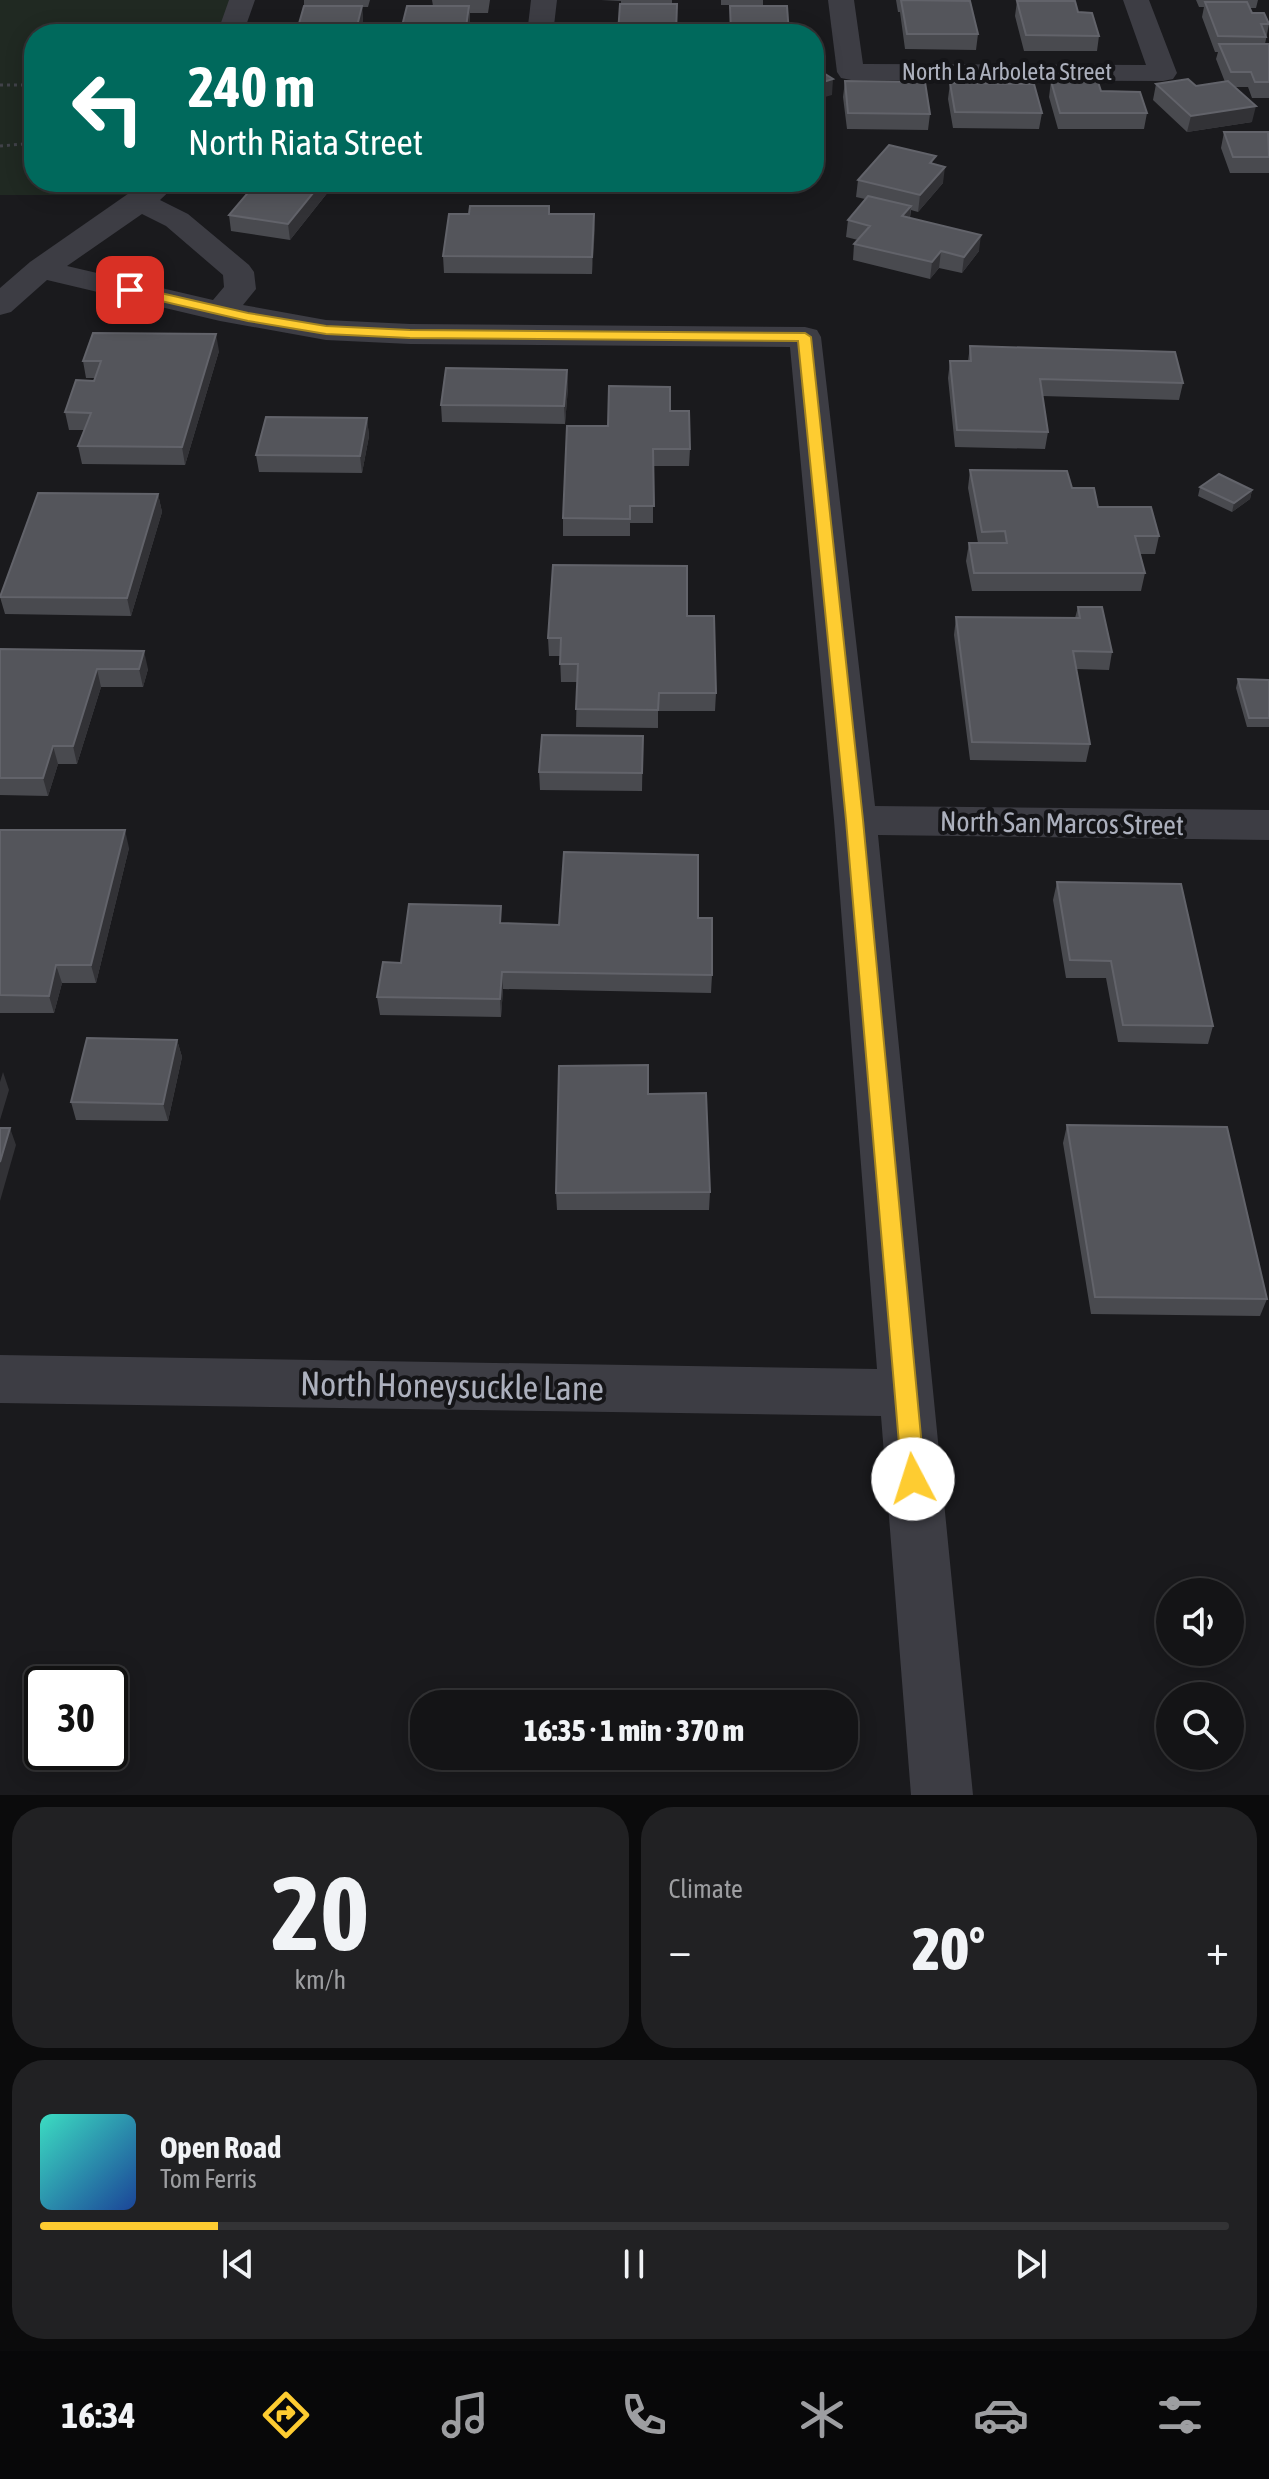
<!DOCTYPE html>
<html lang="en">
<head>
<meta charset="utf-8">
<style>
	:root { --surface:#141416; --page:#212123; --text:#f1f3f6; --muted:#9d9ea1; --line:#333335; --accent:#fecc31 }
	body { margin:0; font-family:"Asap Condensed",sans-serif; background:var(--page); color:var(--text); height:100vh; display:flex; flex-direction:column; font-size:30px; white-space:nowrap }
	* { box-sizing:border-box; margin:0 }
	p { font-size:26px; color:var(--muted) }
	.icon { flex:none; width:44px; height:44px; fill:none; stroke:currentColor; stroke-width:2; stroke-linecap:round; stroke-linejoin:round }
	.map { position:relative; height:1795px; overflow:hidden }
	.details { display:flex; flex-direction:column; gap:12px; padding:12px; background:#0b0b0c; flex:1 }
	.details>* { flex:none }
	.hud { position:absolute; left:24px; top:24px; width:800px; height:168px; border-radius:32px; box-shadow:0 4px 20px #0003,0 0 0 2px var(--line); background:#00695c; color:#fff; overflow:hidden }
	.buttons { position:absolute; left:1156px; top:1578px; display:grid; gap:16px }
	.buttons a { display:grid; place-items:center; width:88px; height:88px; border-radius:50%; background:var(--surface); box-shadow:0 4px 20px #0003,0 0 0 2px var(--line); font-size:40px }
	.speed { position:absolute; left:24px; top:1666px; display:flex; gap:16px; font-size:40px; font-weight:700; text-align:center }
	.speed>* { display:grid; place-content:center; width:104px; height:104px; border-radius:50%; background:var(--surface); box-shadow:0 4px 20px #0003,0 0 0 2px var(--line); line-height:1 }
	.speed .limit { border:4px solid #111; border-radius:12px; background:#fff; color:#111 }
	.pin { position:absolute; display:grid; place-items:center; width:68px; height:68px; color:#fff; margin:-34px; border-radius:16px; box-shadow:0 4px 12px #0006 }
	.me { position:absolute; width:88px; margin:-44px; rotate:355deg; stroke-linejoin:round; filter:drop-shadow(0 0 6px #0008) }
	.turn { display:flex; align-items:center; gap:28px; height:168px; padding:0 32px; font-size:36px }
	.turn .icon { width:104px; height:104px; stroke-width:2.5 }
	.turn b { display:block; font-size:56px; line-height:68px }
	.big { font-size:60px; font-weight:800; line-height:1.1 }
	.details .tile { flex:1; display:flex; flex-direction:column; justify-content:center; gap:12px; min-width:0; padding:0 28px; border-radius:32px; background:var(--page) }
	.details .dial { align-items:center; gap:0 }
	.dial b { font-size:104px; line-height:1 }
	.song { display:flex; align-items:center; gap:24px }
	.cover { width:96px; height:96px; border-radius:12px; background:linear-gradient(135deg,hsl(170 70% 55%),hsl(220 70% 35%)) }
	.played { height:8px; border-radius:4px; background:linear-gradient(90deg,var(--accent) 15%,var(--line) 15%) }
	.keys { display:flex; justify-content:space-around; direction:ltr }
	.heat { display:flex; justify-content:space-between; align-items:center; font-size:44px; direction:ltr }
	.details .tiles { flex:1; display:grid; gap:12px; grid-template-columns:1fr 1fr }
	.tile:last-child { grid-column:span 2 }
	.trip { position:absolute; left:410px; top:1690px; width:448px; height:80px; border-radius:32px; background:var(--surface); box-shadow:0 4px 20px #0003,0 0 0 2px var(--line); font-weight:800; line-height:80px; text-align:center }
	.tabs { display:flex; height:128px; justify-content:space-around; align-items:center; background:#080809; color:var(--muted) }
	.tabs .icon { width:56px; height:56px }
	.tabs .current { color:var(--accent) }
	.tabs b { font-size:36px; color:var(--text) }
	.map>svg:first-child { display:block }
	.green { fill:#202922 }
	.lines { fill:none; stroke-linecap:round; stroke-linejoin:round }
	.path { stroke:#414249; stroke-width:3; stroke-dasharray:3 4; stroke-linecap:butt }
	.minor { fill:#3d3d44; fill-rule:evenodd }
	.wall { fill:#494a4f }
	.shaded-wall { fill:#323236 }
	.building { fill:#54555b; stroke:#62636a; stroke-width:2 }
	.route { fill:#fecc31; stroke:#a58520; stroke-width:2 }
	.labels { text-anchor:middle; stroke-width:8; stroke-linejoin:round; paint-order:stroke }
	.far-street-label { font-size:24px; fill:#acb0bd; stroke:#151518 }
	.street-label { font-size:28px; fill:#acb0bd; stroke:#151518 }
	.near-street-label { font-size:34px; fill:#acb0bd; stroke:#151518 }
</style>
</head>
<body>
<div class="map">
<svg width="1269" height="1795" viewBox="0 0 1269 1795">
	<rect width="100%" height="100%" fill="#1a1a1d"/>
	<!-- green -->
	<path class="green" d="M0 0H232L220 34H34V182H145L132 195H0Z"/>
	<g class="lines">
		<!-- path -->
		<path class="path" d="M0 85H34
			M0 146 34 143"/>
		<!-- minor -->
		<path class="minor" d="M229 0H255L243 34H217Z
			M531 0H557L553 34H527Z
			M828 0H854L863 64 1146 65 1123 0H1149L1177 73 1173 79 1163 81 851 80 841 78 837 72Z
			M145 182H179L160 200 188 214 249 265 254 272 256 289 243 305 326 320 410 324 805 327 817 330 821 337 875 806 1269 810V840L878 835 973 1795H911L881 1416 0 1403V1355L877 1369 834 820 790 347 410 344 326 340 220 321 47 280 11 312 0 315V288L30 262ZM142 214 166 226 223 275 224 287 213 300 67 266Z"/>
	</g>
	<!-- wall -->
	<path class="wall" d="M304 0H370L368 7H362L363 22 304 6Z
		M432 0H490L488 13H470V22L433 6Z
		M601 0H672V4H621V1Z
		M721 0H763V5H721Z
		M896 0H954L978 34 976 50 905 49 900 12H898Z
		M1024 0H1070L1078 12 1099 36 1097 51H1024L1015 16 1017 1Z
		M1196 0H1258L1256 8H1249L1252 13 1269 24 1265 44H1269V98H1252L1248 87H1234L1252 122 1187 132 1153 100 1156 84 1196 86 1225 82 1216 59 1218 52H1215L1202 17 1204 7H1199Z
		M845 81 930 114 928 130 847 129 843 97Z
		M1051 81 1101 91 1147 113 1144 129H1058L1049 97Z
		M950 83 1042 113 1039 129 953 128 948 99Z
		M1224 132 1269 135V173H1230L1221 148Z
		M935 164 943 183 918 212 911 210 910 218 979 251 962 273 939 268 930 279 853 260 854 244 858 240 846 237 848 220 865 199 856 197 858 180Z
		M257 182H336L290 240 231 231 229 215Z
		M549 206 550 214H594L592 274 444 273 443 256 469 214Z
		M970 346 1183 383 1179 400 1042 396 1048 432 1045 449 955 447 948 378 950 361H968Z
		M219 351 185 465 82 464 78 446 84 430H69L65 412 94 381 95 378H86L83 361Z
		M567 370 568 387 565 424 442 422 441 405Z
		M670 411 690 449 689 466H653V523H630V536H563V518L608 426Z
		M367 418 369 436 362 473 259 472 256 455Z
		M970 470 1072 488 1098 507 1159 536 1155 554H1140L1145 573 1141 591H972L966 561 969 543H978L968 488Z
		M1200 487 1252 490 1250 499 1232 512 1198 496Z
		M158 494 162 512 131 616 5 614 0 597Z
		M1078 607 1112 652 1109 670 1076 669 1090 744 1086 762 970 760 954 635 956 617 1075 618Z
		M687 616 716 693 715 711H658V728L576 727 577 682H561L560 656H549L548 638Z
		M0 649 148 669 143 687H101L77 764H58L48 796 0 795Z
		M1238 679 1269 680V727H1247L1236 688Z
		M643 736 642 791 540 790 539 772Z
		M0 830 129 848 96 983H62L54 1013H0Z
		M1057 882 1213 1026 1208 1044 1118 1042 1106 978H1066L1053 900Z
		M698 918 712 975 711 993 503 989 501 1017 380 1015 377 997 401 963 502 923 559 925Z
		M177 1040 182 1057 168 1121 76 1120 71 1102Z
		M648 1094 710 1192 709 1210H557L556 1193Z
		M1067 1125 1267 1299 1260 1316 1091 1314 1063 1143Z"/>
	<!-- shaded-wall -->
	<path class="shaded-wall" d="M362 6 363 22 360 34H355Z
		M469 6 470 22 468 34H465Z
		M833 79 832 95 814 100V85Z
		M1256 106 1252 122 1187 132 1191 116Z
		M945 167 943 183 918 212 920 195Z
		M322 182H336L290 240 288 224Z
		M911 206 909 222 902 216Z
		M594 214 595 230 592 274V257Z
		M981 235 979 251 962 273 964 257Z
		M941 251 939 268 930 279 932 262Z
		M216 334 219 351 185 465 182 447Z
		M567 370 568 387 565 424 564 406Z
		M367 418 369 436 362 473 360 456Z
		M1252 490 1250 499 1232 512 1234 503Z
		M158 494 162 512 131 616 127 598Z
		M144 651 148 669 143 687 139 669Z
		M97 669 101 687 77 764 73 746Z
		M53 746 58 764 48 796 43 778Z
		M125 830 129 848 96 983 91 965Z
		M56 965 62 983 54 1013 49 996Z
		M502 972 503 989 501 1017 500 999Z
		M177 1040 182 1057 168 1121 163 1104Z
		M3 1072 9 1090 0 1120V1082Z
		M10 1128 16 1145 0 1201V1162Z"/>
	<!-- building -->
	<path class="building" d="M901 0 970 1 978 34H907Z
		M1017 1H1075L1078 12 1092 13 1099 36 1026 35Z
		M1205 2H1247L1252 13H1264L1269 24H1261L1266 37 1218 36Z
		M620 4H677L676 34H618Z
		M304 6H362L355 34H296Z
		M407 6H469L465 34H400Z
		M730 6H787L789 34H731Z
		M1219 44H1269V82H1255L1251 72H1231Z
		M814 67 833 79 814 85Z
		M1188 79 1196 86 1228 81 1256 106 1191 116 1156 84Z
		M845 81 925 82 930 114 848 113Z
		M1051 81 1098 82 1101 91 1140 92 1147 113H1060Z
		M950 83 1034 84 1042 113 955 112Z
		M1224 132H1268L1269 157H1233Z
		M889 145 936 156 930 163 945 167 920 195 858 180Z
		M257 182H322L288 224 229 215Z
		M868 196 911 206 902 216 981 235 964 257 941 251 932 262 854 244 870 226 848 220Z
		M470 206H549V214H594L592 257 443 256 449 214H469Z
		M93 333 216 334 182 447 78 446 91 413 65 412 76 380 94 381 101 361H83Z
		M970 346 1175 352 1183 383 1040 379 1048 432 957 430 950 361H971Z
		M446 368 567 370 564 406 441 405Z
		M609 386 670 387V411H689L690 449H653L654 506H630V519L563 518 567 426H608Z
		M266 417 367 418 360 456 256 455Z
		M970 470 1067 471 1072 488H1094L1098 507H1151L1159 536H1135L1145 573H974L969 543H1007L1005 531 982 532Z
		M1219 474 1252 490 1234 503 1200 487Z
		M38 493 158 494 127 598 0 597Z
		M553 565 687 566V616H714L716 693H659L658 710 576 709 578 664H560L561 638H548Z
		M1078 607H1102L1112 652 1073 651 1090 744 972 742 956 617 1080 618Z
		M0 649 144 651 139 669H97L73 746H53L43 778H0Z
		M1238 679 1269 680V718H1249Z
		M542 735 643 736 642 773 539 772Z
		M0 830H125L91 965H56L49 996 0 995Z
		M564 852 698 855V918H712V975L502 972 500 999 377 997 383 962 401 963 409 904 501 906 500 923 559 925Z
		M1057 882 1181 884 1213 1026 1123 1025 1111 961 1070 960Z
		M87 1038 177 1040 163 1104 71 1102Z
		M648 1065V1094L706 1093 710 1192 556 1193 559 1066Z
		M1067 1125 1227 1127 1267 1299 1095 1297Z
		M0 1128H10L0 1162Z"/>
	<!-- route -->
	<path class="route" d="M130 286 248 313 326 326 410 330 805 333 811 337 863 820 925 1479 921 1486 913 1490 905 1486 902 1479 846 820 798 341 410 338 326 334 248 321 126 293V287Z"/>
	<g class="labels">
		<!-- far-street labels -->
		<g class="far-street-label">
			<text x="1007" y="80">North La Arboleta Street</text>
		</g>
		<!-- street labels -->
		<g class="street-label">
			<text transform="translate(1062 823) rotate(1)" y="10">North San Marcos Street</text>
		</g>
		<!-- near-street labels -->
		<g class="near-street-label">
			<text transform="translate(452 1386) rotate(1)" y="12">North Honeysuckle Lane</text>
		</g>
	</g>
</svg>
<div class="buttons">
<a><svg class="icon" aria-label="sound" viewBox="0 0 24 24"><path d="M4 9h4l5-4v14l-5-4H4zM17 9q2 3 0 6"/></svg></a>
<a><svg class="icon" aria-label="search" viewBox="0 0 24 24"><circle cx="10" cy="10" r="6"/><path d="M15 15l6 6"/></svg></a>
</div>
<div class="speed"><div class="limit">30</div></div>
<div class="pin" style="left:130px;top:290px;background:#d93025"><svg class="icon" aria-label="arrive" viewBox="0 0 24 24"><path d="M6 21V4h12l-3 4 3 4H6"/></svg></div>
<svg class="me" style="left:913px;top:1479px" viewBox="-20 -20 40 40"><circle r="19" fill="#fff"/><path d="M0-13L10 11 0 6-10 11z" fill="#fecc31"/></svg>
<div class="trip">16:35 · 1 min · 370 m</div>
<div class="hud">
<div class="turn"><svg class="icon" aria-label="left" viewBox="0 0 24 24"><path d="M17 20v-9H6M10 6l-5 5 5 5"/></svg><div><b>240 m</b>North Riata Street</div></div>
</div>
</div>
<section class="details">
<div class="tiles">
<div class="tile dial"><b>20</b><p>km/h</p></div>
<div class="tile"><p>Climate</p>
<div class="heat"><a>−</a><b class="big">20°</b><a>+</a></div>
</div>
<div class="tile">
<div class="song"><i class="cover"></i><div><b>Open Road</b><p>Tom Ferris</p></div></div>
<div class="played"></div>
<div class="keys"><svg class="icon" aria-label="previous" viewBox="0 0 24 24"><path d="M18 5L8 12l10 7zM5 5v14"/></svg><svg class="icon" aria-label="pause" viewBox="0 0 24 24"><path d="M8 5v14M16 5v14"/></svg><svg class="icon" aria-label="next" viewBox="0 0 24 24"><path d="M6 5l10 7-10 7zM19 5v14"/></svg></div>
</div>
</div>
</section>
<nav class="tabs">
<b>16:34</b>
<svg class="icon current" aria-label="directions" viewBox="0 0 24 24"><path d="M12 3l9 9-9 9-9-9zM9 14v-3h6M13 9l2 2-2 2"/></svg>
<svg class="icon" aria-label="music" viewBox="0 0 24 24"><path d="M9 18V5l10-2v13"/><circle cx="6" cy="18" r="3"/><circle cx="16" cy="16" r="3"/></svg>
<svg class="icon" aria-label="phone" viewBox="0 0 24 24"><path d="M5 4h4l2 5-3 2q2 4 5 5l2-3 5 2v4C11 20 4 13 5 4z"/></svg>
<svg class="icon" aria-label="climate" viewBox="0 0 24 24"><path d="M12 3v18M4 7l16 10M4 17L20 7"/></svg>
<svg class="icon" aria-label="car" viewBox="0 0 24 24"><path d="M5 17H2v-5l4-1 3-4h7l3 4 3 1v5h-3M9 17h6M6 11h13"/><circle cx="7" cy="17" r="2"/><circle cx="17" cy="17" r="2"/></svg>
<svg class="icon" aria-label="filters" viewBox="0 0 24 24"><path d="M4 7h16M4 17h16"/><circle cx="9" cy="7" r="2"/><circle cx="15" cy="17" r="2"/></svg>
</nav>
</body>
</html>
